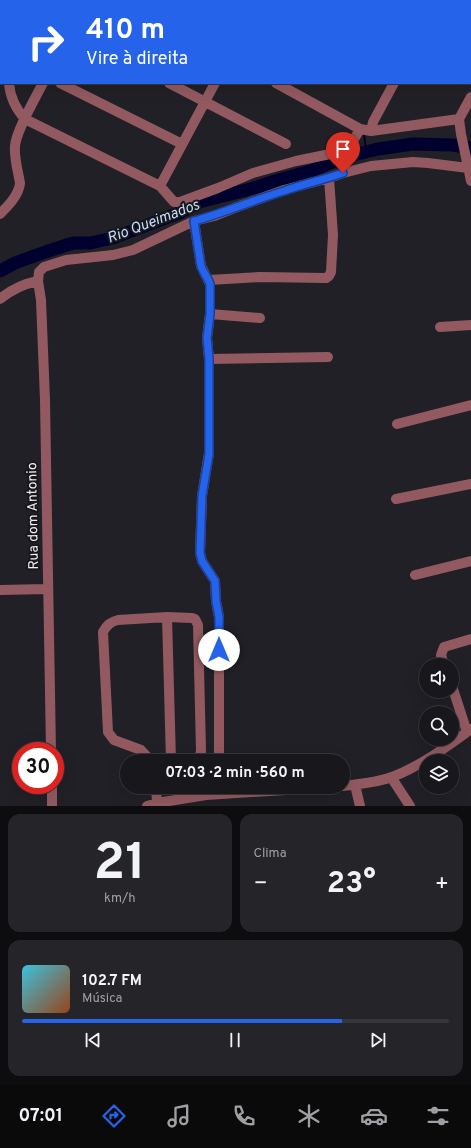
<!DOCTYPE html>
<html lang="pt">
<head>
<meta charset="utf-8">
<style>
	:root { --surface:#18181c; --page:#252529; --text:#f1f3f6; --muted:#9fa0a3; --line:#36373b; --accent:#2563eb }
	body { margin:0; font-family:Overpass,sans-serif; background:var(--page); color:var(--text); height:100vh; display:flex; flex-direction:column; font-size:15px; white-space:nowrap }
	* { box-sizing:border-box; margin:0 }
	p { font-size:13px; color:var(--muted) }
	.icon { flex:none; width:22px; height:22px; fill:none; stroke:currentColor; stroke-width:2; stroke-linecap:round; stroke-linejoin:round }
	.map { position:relative; height:806px; overflow:hidden }
	.panel { display:flex; flex-direction:column; gap:8px; padding:8px; background:#0d0d0f; flex:1 }
	.panel>* { flex:none }
	.top-card { position:absolute; left:0px; top:0px; width:471px; height:84px; box-shadow:0 4px 16px #0002,0 0 0 1px var(--line); background:#2563eb; color:#fff; overflow:hidden }
	.buttons { position:absolute; left:419px; top:658px; display:grid; gap:8px }
	.buttons a { display:grid; place-items:center; width:40px; height:40px; border-radius:50%; background:var(--surface); box-shadow:0 4px 16px #0002,0 0 0 1px var(--line); font-size:20px }
	.speed { position:absolute; left:12px; top:742px; display:flex; gap:8px; font-size:20px; font-weight:700; text-align:center }
	.speed>* { display:grid; place-content:center; width:52px; height:52px; border-radius:50%; background:var(--surface); box-shadow:0 4px 16px #0002,0 0 0 1px var(--line); line-height:1 }
	.speed .limit { border:6px solid #d22; background:#fff; color:#111 }
	.pin { position:absolute; display:grid; place-items:center; width:34px; height:34px; color:#fff; margin:-41px -17px; border-radius:50% 50% 50% 0; rotate:-45deg; box-shadow:0 0 4px #0007 }
	.pin .icon { rotate:45deg }
	.me { position:absolute; width:44px; margin:-22px; rotate:0deg; stroke-linejoin:round; filter:drop-shadow(0 0 3px #0008) }
	.turn { display:flex; align-items:center; gap:14px; height:84px; padding:0 20px; font-size:18px }
	.turn .icon { width:52px; height:52px; stroke-width:2.5 }
	.turn b { display:block; font-size:28px; line-height:34px }
	.big { font-size:30px; font-weight:700; line-height:1.1 }
	.panel .widget { flex:1; display:flex; flex-direction:column; justify-content:center; gap:6px; min-width:0; padding:0 14px; border-radius:12px; background:var(--page) }
	.panel .dial { align-items:center; gap:0 }
	.dial b { font-size:52px; line-height:1 }
	.song { display:flex; align-items:center; gap:12px }
	.cover { width:48px; height:48px; border-radius:6px; background:linear-gradient(135deg,hsl(190 70% 55%),hsl(20 70% 35%)) }
	.played { height:4px; border-radius:2px; background:linear-gradient(90deg,var(--accent) 75%,var(--line) 75%) }
	.keys { display:flex; justify-content:space-around; direction:ltr }
	.heat { display:flex; justify-content:space-between; align-items:center; font-size:22px; direction:ltr }
	.panel .tiles { flex:1; display:grid; gap:8px; grid-template-columns:1fr 1fr }
	.widget:last-child { grid-column:span 2 }
	.trip { position:absolute; left:120px; top:754px; width:230px; height:40px; border-radius:20px; background:var(--surface); box-shadow:0 4px 16px #0002,0 0 0 1px var(--line); font-weight:700; line-height:40px; text-align:center }
	.tabs { display:flex; height:64px; justify-content:space-around; align-items:center; background:#0a0a0b; color:var(--muted) }
	.tabs .icon { width:28px; height:28px }
	.tabs .selected { color:var(--accent) }
	.tabs b { font-size:18px; color:var(--text) }
	.map>svg:first-child { display:block }
	.lines { fill:none; stroke-linecap:round; stroke-linejoin:round }
	.stream { stroke:#00002f; stroke-width:2 }
	.river { stroke:#00002f; stroke-width:13 }
	.minor { stroke:#925a60; stroke-width:10 }
	.route-casing { stroke:#184099; stroke-width:10 }
	.route { stroke:#2563eb; stroke-width:7 }
	.labels { text-anchor:middle; stroke-width:4; stroke-linejoin:round; paint-order:stroke }
	.street-label { font-size:14px; fill:#ededf1; stroke:#17171c }
	.water-label { font-size:15px; font-style:italic; fill:#c3dcfd; stroke:#17171c }
</style>
</head>
<body>
<div class="map">
<svg width="471" height="806" viewBox="0 0 471 806">
	<rect width="100%" height="100%" fill="#202026"/>
	<g class="lines">
		<!-- stream -->
		<path class="stream" d="M364 134 366 152"/>
		<!-- river -->
		<path class="river" d="M0 271 15 263 48 251 73 243H90L113 238 179 213 199 202 254 188 275 181 314 170 341 158 378 149 413 144 453 145 471 148"/>
		<!-- minor -->
		<path class="minor" d="M118 0 120 1
			M224 0 225 1
			M328 0 330 1
			M434 0 436 1
			M30 1V0
			M84 1 85 0
			M258 1V0
			M470 32H471
			M0 53 1 54
			M9 83C10 97 15 108 25 119L160 186
			M60 83 182 144
			M169 83 286 144
			M215 83 160 186 174 202H180L218 188 253 173 296 161 340 152 353 141 360 129
			M276 83 360 129 371 131 459 119
			M459 119 461 134 471 181
			M459 119 471 97
			M371 131 373 122 394 83
			M0 214C8 206 19 195 20 183 18 171 14 158 15 146 16 131 36 97 43 83
			M194 221 201 266 210 284V314L207 338 209 359V453L202 496 200 553 202 561 215 581 216 601 219 617V761
			M209 280 260 277 326 278 329 276 331 272 333 235 329 178
			M0 299C12 289 23 284 38 281
			M210 314 260 318
			M440 327 471 325
			M209 359 328 357
			M397 424 471 405
			M396 499 471 484
			M415 575 471 561
			M0 590 47 589
			M167 617 192 618 195 619 198 625 201 751 199 759 193 761
			M444 665 441 655 444 647 471 639
			M452 686 467 732
			M51 751 45 400 41 300 38 281 39 272 44 267 66 260 113 255 133 250 194 221 214 216 237 207 284 190 329 178 343 173 371 166 413 162 428 163 468 168
			M151 761 141 750 114 740 108 732 103 632C107 625 110 622 118 620L167 617 171 761
			M391 777 410 806
			M52 785V806
			M355 785 360 806
			M343 786C359 784 376 783 392 777 419 767 448 746 471 729
			M156 787 157 803
			M147 806 157 803 206 795 333 787"/>
	</g>
	<g class="lines">
		<defs>
			<path id="route" d="M219 650V617L216 601 215 581 202 561 200 553 202 496 209 454V359L207 338 210 314V284C208 277 203 273 201 266L194 221C224 213 253 200 284 191 303 184 323 180 343 173"/>
		</defs>
		<!-- route casing -->
		<use href="#route" class="route-casing"/>
		<!-- route -->
		<use href="#route" class="route"/>
	</g>
	<g class="labels">
		<!-- street labels -->
		<g class="street-label">
			<text transform="translate(32 516) rotate(-91)" y="5">Rua dom Antonio</text>
		</g>
		<!-- water labels -->
		<g class="water-label">
			<text transform="translate(153 221) rotate(-21)" y="5">Rio Queimados</text>
		</g>
	</g>
</svg>
<div class="buttons">
<a><svg class="icon" aria-label="sound" viewBox="0 0 24 24"><path d="M4 9h4l5-4v14l-5-4H4zM17 9q2 3 0 6"/></svg></a>
<a><svg class="icon" aria-label="search" viewBox="0 0 24 24"><circle cx="10" cy="10" r="6"/><path d="M15 15l6 6"/></svg></a>
<a><svg class="icon" aria-label="layers" viewBox="0 0 24 24"><path d="M12 4l9 5-9 5-9-5zM3 14l9 5 9-5"/></svg></a>
</div>
<div class="speed"><div class="limit">30</div></div>
<div class="pin" style="left:343px;top:173px;background:#d93025"><svg class="icon" aria-label="arrive" viewBox="0 0 24 24"><path d="M6 21V4h12l-3 4 3 4H6"/></svg></div>
<svg class="me" style="left:219px;top:650px" viewBox="-20 -20 40 40"><circle r="19" fill="#fff"/><path d="M0-13L10 11 0 6-10 11z" fill="#2563eb"/></svg>
<div class="trip">07:03 · 2 min · 560 m</div>
<div class="top-card">
<div class="turn"><svg class="icon" aria-label="right" viewBox="0 0 24 24"><path d="M7 20v-9h11M14 6l5 5-5 5"/></svg><div><b>410 m</b>Vire à direita</div></div>
</div>
</div>
<section class="panel">
<div class="tiles">
<div class="widget dial"><b>21</b><p>km/h</p></div>
<div class="widget"><p>Clima</p>
<div class="heat"><a>−</a><b class="big">23°</b><a>+</a></div>
</div>
<div class="widget">
<div class="song"><i class="cover"></i><div><b>102.7 FM</b><p>Música</p></div></div>
<div class="played"></div>
<div class="keys"><svg class="icon" aria-label="previous" viewBox="0 0 24 24"><path d="M18 5L8 12l10 7zM5 5v14"/></svg><svg class="icon" aria-label="pause" viewBox="0 0 24 24"><path d="M8 5v14M16 5v14"/></svg><svg class="icon" aria-label="next" viewBox="0 0 24 24"><path d="M6 5l10 7-10 7zM19 5v14"/></svg></div>
</div>
</div>
</section>
<nav class="tabs">
<b>07:01</b>
<svg class="icon selected" aria-label="directions" viewBox="0 0 24 24"><path d="M12 3l9 9-9 9-9-9zM9 14v-3h6M13 9l2 2-2 2"/></svg>
<svg class="icon" aria-label="music" viewBox="0 0 24 24"><path d="M9 18V5l10-2v13"/><circle cx="6" cy="18" r="3"/><circle cx="16" cy="16" r="3"/></svg>
<svg class="icon" aria-label="phone" viewBox="0 0 24 24"><path d="M5 4h4l2 5-3 2q2 4 5 5l2-3 5 2v4C11 20 4 13 5 4z"/></svg>
<svg class="icon" aria-label="climate" viewBox="0 0 24 24"><path d="M12 3v18M4 7l16 10M4 17L20 7"/></svg>
<svg class="icon" aria-label="car" viewBox="0 0 24 24"><path d="M5 17H2v-5l4-1 3-4h7l3 4 3 1v5h-3M9 17h6M6 11h13"/><circle cx="7" cy="17" r="2"/><circle cx="17" cy="17" r="2"/></svg>
<svg class="icon" aria-label="filters" viewBox="0 0 24 24"><path d="M4 7h16M4 17h16"/><circle cx="9" cy="7" r="2"/><circle cx="15" cy="17" r="2"/></svg>
</nav>
</body>
</html>
